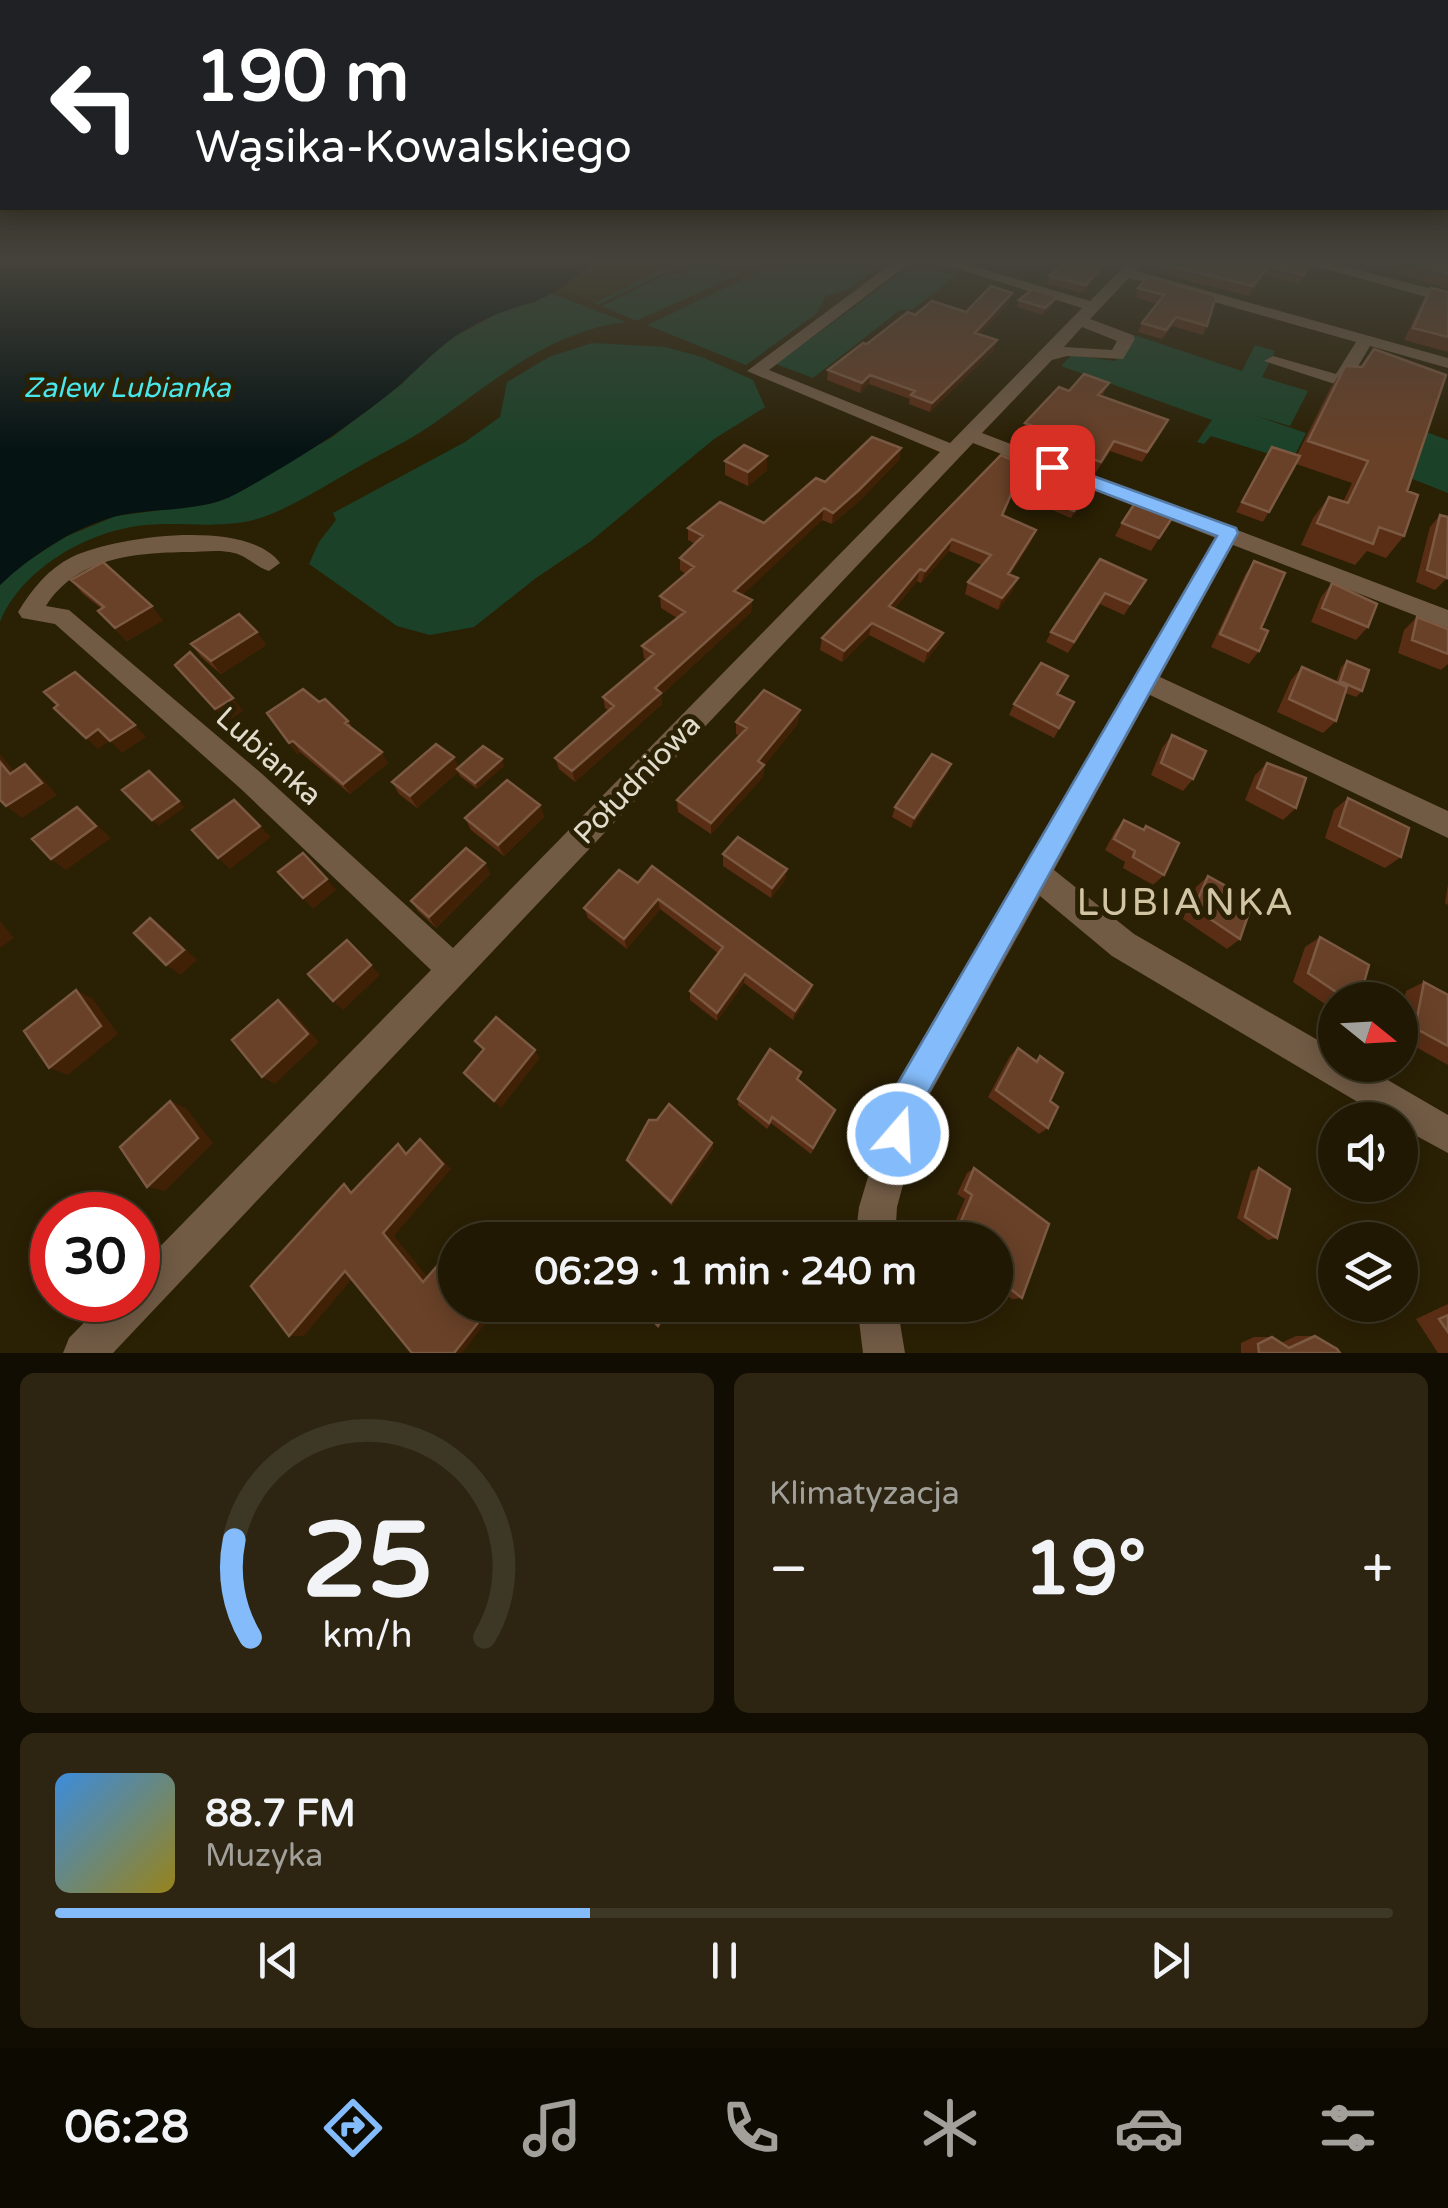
<!DOCTYPE html>
<html lang="pl">
<head>
<meta charset="utf-8">
<style>
	:root { --surface:#201803; --page:#2d2512; --text:#f1f3f6; --muted:#a2a09a; --line:#3d3725; --accent:#84bcfb }
	body { margin:0; font-family:"Varela Round",sans-serif; background:var(--page); color:var(--text); height:100vh; display:flex; flex-direction:column; font-size:38px; white-space:nowrap }
	* { box-sizing:border-box; margin:0 }
	p { font-size:32px; color:var(--muted) }
	.icon { flex:none; width:55px; height:55px; fill:none; stroke:currentColor; stroke-width:2; stroke-linecap:round; stroke-linejoin:round }
	.map { position:relative; height:1353px; overflow:hidden }
	.panel { display:flex; flex-direction:column; gap:20px; padding:20px; background:#120d02; flex:1 }
	.panel>* { flex:none }
	.banner { position:absolute; left:0px; top:0px; width:1450px; height:210px; box-shadow:0 5px 25px #0003,0 0 0 2px var(--line); background:#202124; color:#fff; overflow:hidden }
	.needle { width:65px; rotate:108deg }
	.fabs { position:absolute; left:1318px; top:982px; display:grid; gap:20px }
	.fabs a { display:grid; place-items:center; width:100px; height:100px; border-radius:50%; background:var(--surface); box-shadow:0 5px 25px #0003,0 0 0 2px var(--line); font-size:50px }
	.speed { position:absolute; left:30px; top:1192px; display:flex; gap:20px; font-size:50px; font-weight:700; text-align:center }
	.speed>* { display:grid; place-content:center; width:130px; height:130px; border-radius:50%; background:var(--surface); box-shadow:0 5px 25px #0003,0 0 0 2px var(--line); line-height:1 }
	.speed .limit { border:15px solid #d22; background:#fff; color:#111 }
	.pin { position:absolute; display:grid; place-items:center; width:85px; height:85px; color:#fff; margin:-42px; border-radius:20px; box-shadow:0 5px 15px #0006 }
	.me { position:absolute; width:110px; margin:-55px; rotate:19deg; stroke-linejoin:round; filter:drop-shadow(0 0 8px #0008) }
	.turn { display:flex; align-items:center; gap:35px; height:210px; padding:0 30px; font-size:45px }
	.turn .icon { width:130px; height:130px; stroke-width:2.5 }
	.turn b { display:block; font-size:70px; line-height:85px }
	.big { font-size:75px; font-weight:700; line-height:1.1 }
	.panel .widget { flex:1; display:flex; flex-direction:column; justify-content:center; gap:15px; min-width:0; padding:0 35px; border-radius:15px; background:var(--page) }
	.panel .dial { align-items:center; gap:0 }
	.dial svg { height:260px; overflow:visible; fill:none; stroke:var(--line); stroke-width:7; stroke-linecap:round; text-anchor:middle }
	.dial text { fill:var(--text); stroke:none }
	.song { display:flex; align-items:center; gap:30px }
	.cover { width:120px; height:120px; border-radius:15px; background:linear-gradient(135deg,hsl(210 70% 55%),hsl(50 70% 35%)) }
	.played { height:10px; border-radius:5px; background:linear-gradient(90deg,var(--accent) 40%,var(--line) 40%) }
	.keys { display:flex; justify-content:space-around; direction:ltr }
	.heat { display:flex; justify-content:space-between; align-items:center; font-size:55px; direction:ltr }
	.panel .tiles { flex:1; display:grid; gap:20px; grid-template-columns:1fr 1fr }
	.widget:last-child { grid-column:span 2 }
	.trip { position:absolute; left:438px; top:1222px; width:575px; height:100px; border-radius:50px; background:var(--surface); box-shadow:0 5px 25px #0003,0 0 0 2px var(--line); font-weight:700; line-height:100px; text-align:center }
	.tabs { display:flex; height:160px; justify-content:space-around; align-items:center; background:#0d0a01; color:var(--muted) }
	.tabs .icon { width:70px; height:70px }
	.tabs .on { color:var(--accent) }
	.tabs b { font-size:45px; color:var(--text) }
	.map>svg:first-child { display:block }
	.green { fill:#1b4229 }
	.sand { fill:#312807 }
	.water { fill:#051313 }
	.lines { fill:none; stroke-linecap:round; stroke-linejoin:round }
	.minor { fill:#715b45; fill-rule:evenodd }
	.wall { fill:#5a2e15 }
	.shaded-wall { fill:#412106 }
	.building { fill:#694128; stroke:#7c5942; stroke-width:2.5 }
	.route { fill:#84bcfb; stroke:#567aa3; stroke-width:2.5 }
	.labels { text-anchor:middle; stroke-width:10; stroke-linejoin:round; paint-order:stroke }
	.far-water-label { font-size:28px; font-style:italic; fill:#49e7ec; stroke:#2a2004 }
	.street-label { font-size:30px; fill:#e2dccc; stroke:#2a2004 }
	.near-neighbourhood-label { font-size:38px; letter-spacing:2.5px; fill:#d1c5a4; stroke:#2a2004 }
</style>
</head>
<body>
<div class="map">
<svg width="1448" height="1353" viewBox="0 0 1448 1353">
	<rect width="100%" height="100%" fill="#2a2004"/>
	<!-- green -->
	<path class="green" d="M676 261H768L746 271H668L598 305 594 303Z
		M782 261H885L849 289 826 296 816 314 746 365 647 325Z
		M914 263 956 276 912 310H900L813 378 776 364Z
		M694 271 742 273 636 321 602 306 663 276Z
		M548 292 626 322C548 332 494 381 433 424 410 440 384 452 360 466 329 483 300 503 266 516 227 531 186 521 146 525 89 530 22 568 0 622V585L20 566 65 537 116 516 207 504 331 438 403 383 417 365 452 338 512 306 536 302Z
		M1134 335 1242 371 1255 345 1275 351 1262 377 1308 391 1290 426 1253 415 1306 433 1292 461 1211 436 1204 444 1197 442 1212 420 1061 366 1072 355 1115 361Z
		M592 343 665 347 702 357 753 380 765 407 714 439 591 541 536 578 474 627 430 635 397 626 309 564 319 542 336 520 333 513 465 442 500 417 507 382 549 357Z
		M1421 430 1448 440V493L1405 476Z"/>
	<!-- sand -->
	<path class="sand" d="M596 261H676L594 303 559 288Z"/>
	<!-- water -->
	<path class="water" d="M0 261H596C577 275 555 295 533 302 502 312 486 316 457 335 431 353 413 375 389 394 341 432 289 465 236 494 201 513 155 507 117 516 74 527 32 555 0 585Z"/>
	<g class="lines">
		<!-- minor -->
		<path class="minor" d="M895 261H912L769 370 950 443 1082 308 933 261H956L1090 301 1129 261H1144L1136 271 1448 358V368L1370 346 1347 385 1341 386 1264 361 1273 356 1336 374 1356 342 1129 278 1090 319 1133 335 1135 339 1123 359 1067 356 1052 360 982 433 1448 610V628L1233 545 1160 677 1448 811V838L1150 695 1054 870 1134 934 1335 1050V1065H1362L1448 1115V1153L1400 1127V1120H1388L1112 956 1040 896 925 1103 897 1207 895 1240H855L859 1207 896 1084 1216 538 973 443 113 1353H63L69 1338 106 1300H138V1269L431 970 241 789 55 624 22 618 18 612C32 589 48 569 72 557 116 536 248 518 280 563L269 571C256 567 247 556 234 553 219 549 202 552 187 552 135 553 77 557 46 606L69 610 261 773 453 948 940 452 747 371ZM1082 327 1117 341 1112 350 1064 347Z
			M1297 261H1322L1448 293V303Z
			M857 1305H897L905 1353H863Z"/>
	</g>
	<!-- wall -->
	<path class="wall" d="M1069 261H1110L1083 293 1047 284 1049 276Z
		M1312 261 1299 284 1264 276 1249 296 1157 273 1161 264Z
		M1401 261H1448V289L1396 272Z
		M1148 277 1207 326 1203 335 1172 326 1162 339 1138 332 1142 323 1157 304 1135 297 1138 288Z
		M1431 288 1448 292V352L1404 340 1423 300Z
		M1019 300 1054 303 1043 315 1017 307Z
		M1009 303 980 334 997 340 994 350 930 412 909 404 910 399 869 384 860 393 827 380 828 370 915 315 966 312Z
		M1345 366 1407 491 1404 536 1386 558 1367 551 1355 565 1301 545 1313 518 1329 497 1343 502 1352 483 1296 464 1263 522 1236 512 1266 457 1297 455 1331 387Z
		M1109 383 1102 396 1163 430 1142 462 1110 451 1096 472 1079 466 1083 457 1022 433 1025 423 1069 391Z
		M901 448 899 460 858 502 832 524 822 520 742 595 752 600 751 612 661 695 662 704 575 782 559 769 555 758 609 711 605 708 603 697 647 660 644 658 642 646 677 618 661 608 660 596 686 574 680 570V558L695 544 688 540V528L764 523 825 482Z
		M767 456V470L748 486 725 475V461Z
		M1020 477 1003 516 1031 542 1010 575 1013 590 998 610 965 594 968 582 982 565 949 551 921 583 917 581 894 609 939 644 924 663 869 635 842 662 820 650 822 638Z
		M1092 493 1071 518 1045 507 1048 500Z
		M1440 515 1447 578 1435 590 1416 582 1430 527Z
		M1172 518 1151 551 1115 536 1122 523Z
		M1100 559 1146 580 1124 615 1100 604 1068 653 1046 642 1051 632Z
		M1254 561 1261 628 1259 651 1249 664 1211 647 1245 575Z
		M71 580 163 620 127 641 98 611 102 609 83 594Z
		M1332 583 1368 627 1356 640 1311 622 1321 597Z
		M1417 617 1448 629V664L1441 670 1398 653 1404 630Z
		M257 632 266 645 221 674 202 658 191 644Z
		M1347 661 1362 691 1356 697 1345 693 1336 721 1323 733 1277 712 1291 680 1302 667 1336 682 1341 667Z
		M1058 694 1074 702 1054 738 1009 715 1014 704Z
		M319 702 348 721 353 729 388 763 350 794 300 752 297 754 267 713Z
		M736 722 798 723 764 766 763 777 711 834 678 812 677 800 739 736 736 734Z
		M1172 735 1193 779 1183 791 1151 775 1162 748Z
		M1267 763 1296 808 1283 820 1245 800 1255 775Z
		M951 764 947 774 911 828 892 817 895 807Z
		M504 766 477 789 460 776 458 772 417 808 399 794 392 782 459 768Z
		M1348 798 1401 857 1385 868 1325 838 1334 810Z
		M540 805 544 817 504 856 471 830 465 818Z
		M1124 820 1143 830 1146 826 1164 875 1153 885 1123 868 1125 862 1105 850 1115 831Z
		M723 854 787 869 785 880 771 898 723 866Z
		M485 863 490 874 436 928 418 911 411 901Z
		M1208 876 1240 939 1227 949 1183 919 1196 887Z
		M638 883 812 985 810 994 793 1020 744 983 717 1021 690 1000V991L718 953 660 909 627 949 588 918 584 908Z
		M1448 884V905L1445 903Z
		M1320 937 1359 1000H1335V1011L1293 982 1305 947Z
		M1424 982 1448 995V1065L1400 1038V1020L1406 991Z
		M1018 1048 1035 1060 1040 1056 1048 1128 1039 1134 988 1097 1010 1056Z
		M798 1080 835 1110 811 1154 771 1123 767 1129 738 1105V1099Z
		M712 1143 713 1149 672 1206 630 1165 627 1160Z
		M974 1168 1022 1298 1012 1299 995 1286V1240H947L965 1199 957 1194 967 1173Z
		M1259 1168 1277 1238 1268 1240 1237 1218 1251 1171Z
		M1448 1304V1353H1438L1416 1319Z
		M1296 1336H1315L1340 1353H1241V1343L1254 1337H1272L1281 1343Z"/>
	<!-- shaded-wall -->
	<path class="shaded-wall" d="M1106 261H1110L1083 293 1086 285Z
		M1269 266 1264 276 1249 296 1253 286Z
		M1012 293 1009 303 973 342 975 333Z
		M1057 297 1054 303 1043 315 1045 308Z
		M997 340 994 350 930 412 932 403Z
		M870 375 869 384 860 393 862 383Z
		M901 448 899 460 858 502 832 524 833 513Z
		M767 456V470L748 486V472Z
		M1095 487 1092 493 1071 518 1074 511Z
		M824 508 822 520 734 603V591Z
		M1036 530 1031 542 1003 586 1008 574Z
		M952 539 949 551 921 583 925 571Z
		M920 569 917 581 886 618 889 606Z
		M1018 578 1013 590 998 610 1002 598Z
		M752 600 751 612 661 695 662 704 575 782 572 771 655 688Z
		M152 606 163 620 127 641 115 628Z
		M872 623 869 635 842 662 844 651Z
		M257 632 266 645 221 674 211 661Z
		M943 633 939 644 924 663 928 651Z
		M233 698 243 711 226 722 215 709Z
		M800 710 798 723 764 766 763 777 711 834V823Z
		M135 725 146 737 122 753 110 741Z
		M98 729 110 741 98 749 86 738Z
		M293 741 300 752 297 754 289 743Z
		M382 752 388 763 350 794 343 784Z
		M0 754 26 786 10 774 0 762Z
		M454 757 460 770 417 808 410 796Z
		M502 759 504 766 477 789 475 783Z
		M25 764 41 777 57 795 22 818 6 806Z
		M951 764 947 774 911 828 914 818Z
		M179 801 185 807 159 826 152 820Z
		M540 805 544 817 504 856 498 845Z
		M77 807 111 838 66 870 51 859Z
		M260 826 271 837 230 869 218 858Z
		M485 863 490 874 436 928 429 917Z
		M787 869 785 880 771 898 772 888Z
		M327 879 336 890 313 909 303 898Z
		M658 899 660 909 627 949 624 939Z
		M150 918 165 929 197 960 181 975 166 965Z
		M0 921 14 938 0 948Z
		M371 965 380 975 343 1010 333 1001Z
		M745 974 744 983 717 1021V1013Z
		M812 985 810 994 793 1020 795 1011Z
		M76 990 93 999 118 1034 68 1075 49 1068Z
		M278 1000 290 1008 319 1042 275 1084 262 1077Z
		M535 1050 540 1058 501 1108 494 1101Z
		M170 1101 186 1108 213 1143 165 1191 147 1187Z
		M420 1139 428 1145 451 1169 394 1236 433 1284 423 1282 383 1233Z
		M712 1143 713 1149 672 1206 671 1202Z
		M345 1271 357 1273 304 1336H289Z
		M492 1305H500L462 1353H454Z"/>
	<!-- building -->
	<path class="building" d="M1069 261H1106L1086 285 1049 276Z
		M1164 261H1312L1304 275 1269 266 1253 286 1161 264Z
		M1409 261H1448V274Z
		M1148 277 1216 296 1207 326 1176 317 1166 330 1142 323 1164 295 1138 288Z
		M991 286 1012 293 975 333 997 340 932 403 911 395 915 391 870 375 862 383 828 370 863 343 867 344 908 312 915 315 932 301 966 312Z
		M1431 288 1448 292V337L1413 328Z
		M1033 289 1057 297 1045 308 1019 300Z
		M1374 349 1446 375 1407 491 1418 495 1404 536 1379 527 1373 544 1317 523 1329 497 1348 503 1368 461 1308 441 1345 366 1362 367Z
		M1084 374 1109 383 1098 395 1168 420 1147 452 1114 441 1101 462 1083 456 1090 448 1025 423 1059 387 1069 391Z
		M872 437 901 448 859 490 833 513 824 508 734 591 752 600 655 688 661 693 572 771 555 758 614 706 603 697 654 654 642 646 685 612 660 596 694 567 680 558 703 536 688 528 720 502 764 523 816 478 825 482Z
		M744 445 767 456 748 472 725 461Z
		M1272 447 1300 456 1269 512 1242 502Z
		M1001 455 1024 465 1002 515 1036 530 1008 574 1018 578 1002 598 968 582 991 555 952 539 925 571 920 569 889 606 943 633 928 651 872 623 844 651 822 638Z
		M1068 476 1095 487 1074 511 1048 500Z
		M1135 503 1172 518 1159 538 1122 523Z
		M1440 515 1448 517 1447 578 1427 570Z
		M1100 559 1146 580 1130 604 1105 593 1074 642 1051 632Z
		M1254 561 1285 573 1261 628 1268 631 1259 651 1220 634Z
		M103 562 152 606 115 628 98 611 104 607 71 580Z
		M1332 583 1377 604 1368 627 1322 608Z
		M239 614 257 632 211 661 191 644Z
		M1417 617 1448 629V654L1412 640Z
		M190 652 233 698 215 709 175 665Z
		M1347 661 1369 670 1362 691 1340 681Z
		M1041 663 1068 676 1057 694 1074 702 1059 728 1014 704Z
		M1302 667 1347 687 1336 721 1289 699Z
		M75 672 135 725 110 741 98 729 86 738 54 708 58 705 44 692Z
		M303 689 319 702 325 699 348 721 345 723 382 752 343 784 293 741 289 743 267 713Z
		M764 690 800 710 758 761 764 765 711 823 677 800 747 728 736 722Z
		M1172 735 1206 751 1193 779 1161 763Z
		M436 744 454 757 410 796 392 782Z
		M483 746 502 759 475 783 457 769Z
		M932 754 951 764 914 818 895 807Z
		M0 762 10 774 25 764 42 783 6 806 0 800Z
		M1267 763 1306 778 1296 808 1257 788Z
		M149 771 179 801 152 820 122 790Z
		M507 780 540 805 498 845 465 818Z
		M1348 798 1409 828 1401 857 1339 826Z
		M234 800 260 826 218 858 192 830Z
		M77 807 96 826 51 859 32 839Z
		M1124 820 1144 830 1146 826 1179 843 1164 875 1133 857 1135 851 1114 839Z
		M738 837 787 869 772 888 723 854Z
		M466 848 485 863 429 917 411 901Z
		M303 853 327 879 303 898 278 872Z
		M652 866 812 985 795 1011 745 974 717 1013 690 991 723 947 658 899 624 939 584 908 619 870 638 883Z
		M1208 876 1253 901 1240 939 1194 908Z
		M150 918 184 950 166 965 134 933Z
		M1320 937 1369 965 1359 1000H1348L1308 973Z
		M347 940 371 965 333 1001 308 974Z
		M1424 982 1448 995V1046L1415 1028Z
		M76 990 101 1026 49 1068 24 1031Z
		M278 1000 308 1034 262 1077 232 1040Z
		M496 1017 535 1050 494 1101 464 1073 484 1049 475 1041Z
		M1018 1048 1037 1062 1040 1056 1063 1073 1050 1101 1058 1107 1048 1128 996 1090Z
		M770 1049 801 1072 797 1079 835 1110 813 1148 772 1117 769 1123 738 1099Z
		M170 1101 198 1138 147 1187 120 1147Z
		M669 1104 712 1143 671 1202 627 1160 649 1120H657Z
		M420 1139 443 1164 383 1233 423 1282 455 1246V1305H492L454 1353H412L345 1271 289 1336 251 1286 344 1184 351 1193 398 1144 406 1154Z
		M974 1168 1049 1224 1022 1298 995 1277V1240H953L972 1195 965 1190Z
		M1259 1168 1290 1189 1277 1238 1245 1217Z
		M465 1234 471 1240H460Z
		M637 1305H670L658 1326Z
		M1448 1315V1332L1439 1319Z
		M1315 1336 1337 1349 1340 1353H1259L1258 1344 1272 1337 1289 1348Z"/>
	<!-- sky -->
	<linearGradient id="sky" x2="0" y2="1"><stop stop-color="#171202"/><stop offset="0.58" stop-color="#44423a"/><stop offset="1" stop-color="#44423a" stop-opacity="0"/></linearGradient>
	<rect width="1448" height="451" fill="url(#sky)"/>
	<!-- route -->
	<path class="route" d="M1052 461 1236 528 1238 533 923 1102 910 1145 898 1150 887 1145 882 1134 897 1085 1217 536 1046 471V463Z"/>
	<g class="labels">
		<!-- far-water labels -->
		<g class="far-water-label">
			<text x="127" y="397">Zalew Lubianka</text>
		</g>
		<!-- street labels -->
		<g class="street-label">
			<text transform="translate(269 756) rotate(42)" y="10">Lubianka</text>
			<text transform="translate(637 779) rotate(-46)" y="10">Południowa</text>
		</g>
		<!-- near-neighbourhood labels -->
		<g class="near-neighbourhood-label">
			<text x="1186" y="915">LUBIANKA</text>
		</g>
	</g>
</svg>
<div class="fabs">
<a><svg class="needle" viewBox="-14 -14 28 28"><path d="M0-13l5 13h-10z" fill="#e53935"/><path d="M0 13l5-13h-10z" fill="#a2a09a"/></svg></a>
<a><svg class="icon" aria-label="sound" viewBox="0 0 24 24"><path d="M4 9h4l5-4v14l-5-4H4zM17 9q2 3 0 6"/></svg></a>
<a><svg class="icon" aria-label="layers" viewBox="0 0 24 24"><path d="M12 4l9 5-9 5-9-5zM3 14l9 5 9-5"/></svg></a>
</div>
<div class="speed"><div class="limit">30</div></div>
<div class="pin" style="left:1052px;top:467px;background:#d93025"><svg class="icon" aria-label="arrive" viewBox="0 0 24 24"><path d="M6 21V4h12l-3 4 3 4H6"/></svg></div>
<svg class="me" style="left:898px;top:1134px" viewBox="-20 -20 40 40"><circle r="17" fill="#84bcfb" stroke="#fff" stroke-width="3"/><path d="M0-11L8 9 0 5-8 9z" fill="#fff"/></svg>
<div class="trip">06:29 · 1 min · 240 m</div>
<div class="banner">
<div class="turn"><svg class="icon" aria-label="left" viewBox="0 0 24 24"><path d="M17 20v-9H6M10 6l-5 5 5 5"/></svg><div><b>190 m</b>Wąsika-Kowalskiego</div></div>
</div>
</div>
<section class="panel">
<div class="tiles">
<div class="widget dial"><svg viewBox="0 0 100 80">
<path d="M14 69A42 42 0 1 1 86 69"/>
<path d="M14 69A42 42 0 0 1 9 39" stroke="#84bcfb"/>
<text x="50" y="56" font-size="32" font-weight="700">25</text>
<text x="50" y="72" font-size="11">km/h</text>
</svg></div>
<div class="widget"><p>Klimatyzacja</p>
<div class="heat"><a>−</a><b class="big">19°</b><a>+</a></div>
</div>
<div class="widget">
<div class="song"><i class="cover"></i><div><b>88.7 FM</b><p>Muzyka</p></div></div>
<div class="played"></div>
<div class="keys"><svg class="icon" aria-label="previous" viewBox="0 0 24 24"><path d="M18 5L8 12l10 7zM5 5v14"/></svg><svg class="icon" aria-label="pause" viewBox="0 0 24 24"><path d="M8 5v14M16 5v14"/></svg><svg class="icon" aria-label="next" viewBox="0 0 24 24"><path d="M6 5l10 7-10 7zM19 5v14"/></svg></div>
</div>
</div>
</section>
<nav class="tabs">
<b>06:28</b>
<svg class="icon on" aria-label="directions" viewBox="0 0 24 24"><path d="M12 3l9 9-9 9-9-9zM9 14v-3h6M13 9l2 2-2 2"/></svg>
<svg class="icon" aria-label="music" viewBox="0 0 24 24"><path d="M9 18V5l10-2v13"/><circle cx="6" cy="18" r="3"/><circle cx="16" cy="16" r="3"/></svg>
<svg class="icon" aria-label="phone" viewBox="0 0 24 24"><path d="M5 4h4l2 5-3 2q2 4 5 5l2-3 5 2v4C11 20 4 13 5 4z"/></svg>
<svg class="icon" aria-label="climate" viewBox="0 0 24 24"><path d="M12 3v18M4 7l16 10M4 17L20 7"/></svg>
<svg class="icon" aria-label="car" viewBox="0 0 24 24"><path d="M5 17H2v-5l4-1 3-4h7l3 4 3 1v5h-3M9 17h6M6 11h13"/><circle cx="7" cy="17" r="2"/><circle cx="17" cy="17" r="2"/></svg>
<svg class="icon" aria-label="filters" viewBox="0 0 24 24"><path d="M4 7h16M4 17h16"/><circle cx="9" cy="7" r="2"/><circle cx="15" cy="17" r="2"/></svg>
</nav>
</body>
</html>
